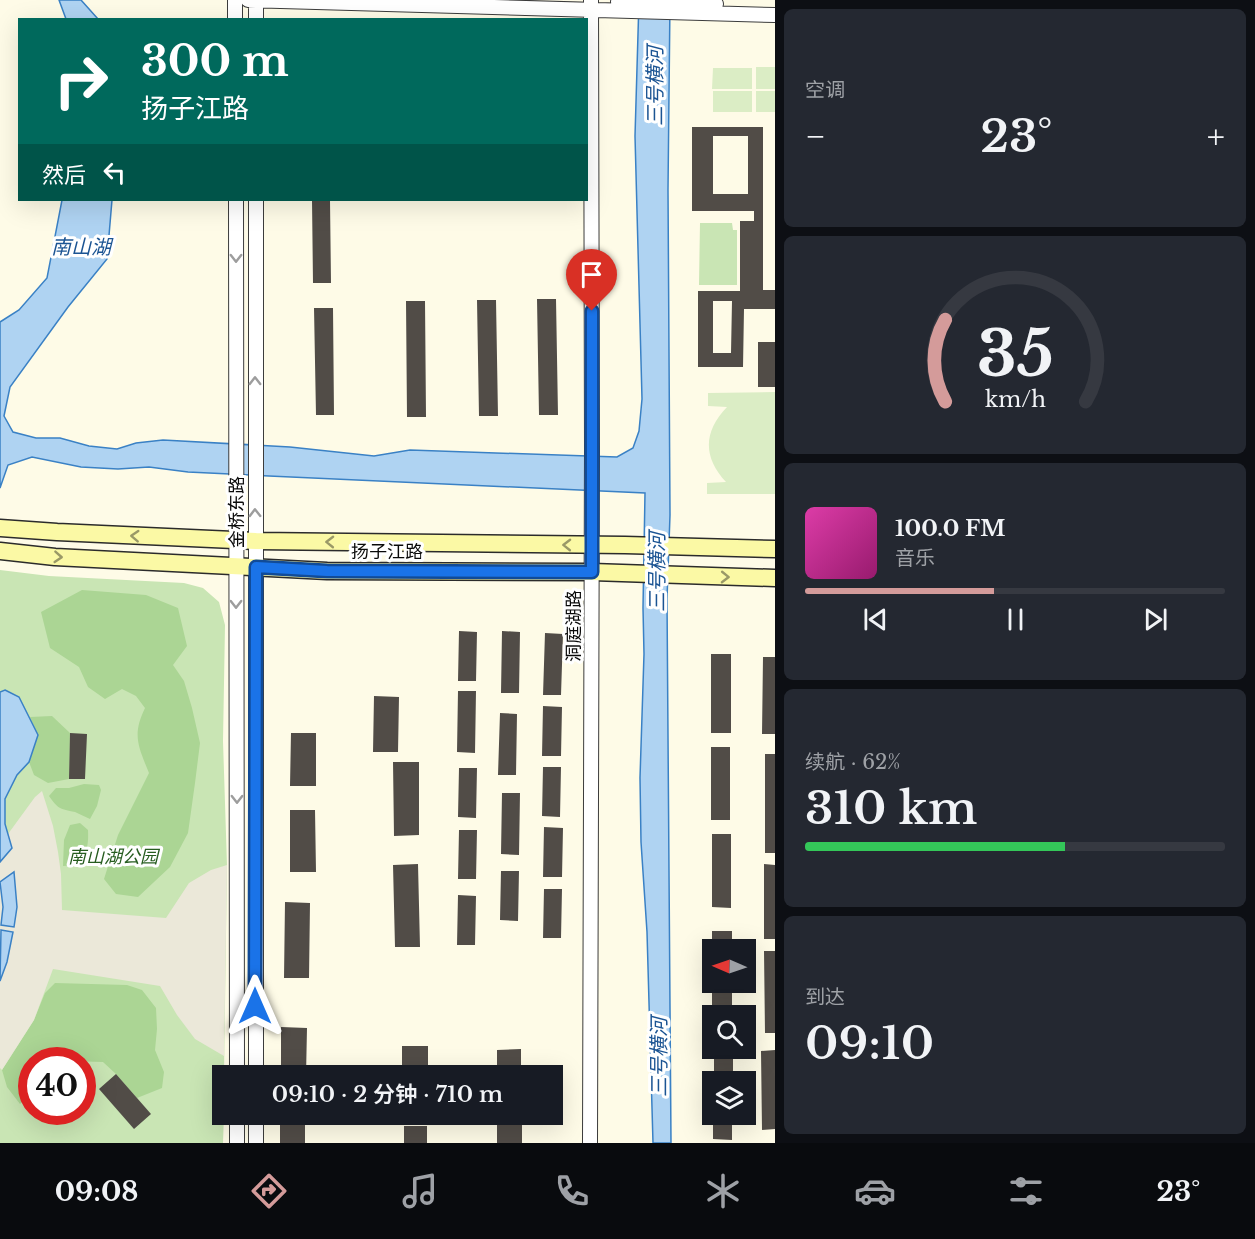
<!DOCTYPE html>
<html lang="zh">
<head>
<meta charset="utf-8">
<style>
	:root { --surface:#171b24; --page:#242831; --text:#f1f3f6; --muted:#9ea1a6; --line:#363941; --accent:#d49b9a }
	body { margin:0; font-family:"Libre Baskerville","Noto Sans SC",serif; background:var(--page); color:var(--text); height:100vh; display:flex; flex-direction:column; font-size:22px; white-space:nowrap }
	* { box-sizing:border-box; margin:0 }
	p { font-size:20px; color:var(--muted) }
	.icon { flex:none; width:33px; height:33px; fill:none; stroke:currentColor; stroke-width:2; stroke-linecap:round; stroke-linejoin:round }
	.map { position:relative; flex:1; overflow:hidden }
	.drawer { display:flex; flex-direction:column; gap:9px; padding:9px; background:#0d0f14; width:480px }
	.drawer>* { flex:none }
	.banner { position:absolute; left:18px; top:18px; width:570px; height:183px; border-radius:0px; box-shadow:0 6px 24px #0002; background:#00695c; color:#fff; overflow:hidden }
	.needle { width:39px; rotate:272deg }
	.fabs { position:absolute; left:702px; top:939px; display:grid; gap:12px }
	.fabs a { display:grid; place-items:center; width:54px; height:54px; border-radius:0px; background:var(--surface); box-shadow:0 6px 24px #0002; font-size:30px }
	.speed { position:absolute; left:18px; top:1047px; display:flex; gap:12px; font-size:30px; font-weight:700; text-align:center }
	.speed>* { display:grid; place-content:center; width:78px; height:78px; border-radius:50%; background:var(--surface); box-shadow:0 6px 24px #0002; line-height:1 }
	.speed .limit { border:9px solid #d22; background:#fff; color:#111 }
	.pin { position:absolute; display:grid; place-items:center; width:51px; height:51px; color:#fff; margin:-62px -26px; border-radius:50% 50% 50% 0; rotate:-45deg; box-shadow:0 0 6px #0007 }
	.pin .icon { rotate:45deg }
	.me { position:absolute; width:66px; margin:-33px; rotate:0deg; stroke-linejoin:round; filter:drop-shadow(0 0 4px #0008) }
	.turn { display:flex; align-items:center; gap:21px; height:126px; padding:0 24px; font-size:27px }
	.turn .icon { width:78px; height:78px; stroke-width:2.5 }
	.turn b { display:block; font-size:42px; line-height:51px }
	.then { display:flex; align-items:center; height:57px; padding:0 24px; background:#0003; gap:12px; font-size:22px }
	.big { font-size:45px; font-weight:600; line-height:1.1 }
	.drawer .tile { flex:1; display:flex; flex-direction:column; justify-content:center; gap:9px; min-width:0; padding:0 21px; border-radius:9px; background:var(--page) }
	.drawer .dial { align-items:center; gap:0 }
	.dial svg { height:156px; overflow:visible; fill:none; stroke:var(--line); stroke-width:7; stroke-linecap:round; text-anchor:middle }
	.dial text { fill:var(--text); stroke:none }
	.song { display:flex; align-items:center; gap:18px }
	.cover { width:72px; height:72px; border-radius:9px; background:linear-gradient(135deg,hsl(320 70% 55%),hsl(320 70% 35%)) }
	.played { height:6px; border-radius:3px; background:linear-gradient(90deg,var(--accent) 45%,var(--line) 45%) }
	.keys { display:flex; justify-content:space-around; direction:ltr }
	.heat { display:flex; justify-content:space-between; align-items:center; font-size:33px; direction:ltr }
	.charge { height:9px; border-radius:4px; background:linear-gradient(90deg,#34c759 62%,var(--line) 0) }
	.trip { position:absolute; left:212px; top:1065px; width:351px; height:60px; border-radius:0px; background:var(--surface); box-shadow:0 6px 24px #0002; font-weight:600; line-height:60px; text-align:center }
	.tabs { display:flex; height:96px; justify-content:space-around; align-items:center; background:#090b0e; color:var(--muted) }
	.tabs .icon { width:42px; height:42px }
	.tabs .selected { color:var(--accent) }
	.tabs b { font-size:27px; color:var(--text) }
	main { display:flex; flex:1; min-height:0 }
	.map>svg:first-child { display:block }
	.green { fill:#c9e5b4; fill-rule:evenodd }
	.forest { fill:#abd594 }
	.pitch { fill:#dbedc5 }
	.plaza { fill:#ebe8d9 }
	.water { fill:#afd3f2; stroke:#3a81c5; stroke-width:1.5 }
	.building { fill:#514c47; fill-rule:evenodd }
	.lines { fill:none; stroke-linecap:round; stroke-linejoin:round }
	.tertiary-casing { stroke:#3c3c3c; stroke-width:16 }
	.secondary-casing { stroke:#2b2b2b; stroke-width:19 }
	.tertiary { stroke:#fff; stroke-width:14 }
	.secondary { stroke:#fbf9a5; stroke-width:16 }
	.oneway { stroke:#9d9d9d }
	.oneway2 { stroke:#9a9967 }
	.route-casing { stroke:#114b97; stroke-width:15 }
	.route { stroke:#1a73e8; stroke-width:10 }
	.labels { text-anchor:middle; stroke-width:6; stroke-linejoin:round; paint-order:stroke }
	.street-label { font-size:18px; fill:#090909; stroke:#fff }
	.park-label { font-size:18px; font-style:italic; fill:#265c1f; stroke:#fff }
	.water-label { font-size:20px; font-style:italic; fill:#1b5493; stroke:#fff }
</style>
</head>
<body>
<main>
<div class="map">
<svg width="775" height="1143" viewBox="0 0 775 1143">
	<rect width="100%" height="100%" fill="#fefbe7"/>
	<!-- green -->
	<path class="green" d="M700 223H732L733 230H737V285H699Z
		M0 570 49 576 184 583 203 588 219 602 225 625 223 741 227 865 224 1075 222 1076V1114L224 1115 223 1143H0ZM32 1060H82V1112H32Z"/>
	<!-- forest -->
	<path class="forest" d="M82 590 146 595 178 608 187 646 173 665 184 681 192 708 200 743 195 783 188 833 170 867 138 897 116 894 104 879 118 835 149 773C138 746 132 735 145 708L136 696 122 689 105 699 88 687 79 667 50 648 41 612Z
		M52 716 70 733 69 779 48 783 34 775 29 762 38 735 30 717Z
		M84 784 99 785 101 790 97 806 90 819C85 817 80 814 75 812 60 809 58 809 49 796L56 788H69Z
		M80 823 88 830C89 850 85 865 63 866L64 840 70 825Z
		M55 983 127 985 142 990 156 1008 157 1029 155 1050 164 1072 162 1088 137 1098 116 1074 103 1062 32 1060 31 1095 20 1104 7 1087 2 1070 34 1020 45 993Z"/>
	<!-- pitch -->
	<path class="pitch" d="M756 67H775V89H756Z
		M713 68H752V89H712Z
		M713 91H752V112H713Z
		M756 91H775V112H756Z
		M775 392V494H707V483L726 482C703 457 703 432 727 407L708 406V393Z"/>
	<!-- plaza -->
	<path class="plaza" d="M42 791 53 826 58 852 61 874 62 910 166 918 189 883 211 870 227 865 224 1056 195 1039 177 1015 160 986 53 969 34 1020 2 1070 0 1068V862L12 848 8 834 35 797Z"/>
	<!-- water -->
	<path class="water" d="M59 0H81L98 19H66Z
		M639 0H670L668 190 670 515 667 599 671 1143H653L647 932 641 842 640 778 644 654 643 608 645 493 269 476 188 472 149 467 118 469 81 467 32 457 8 465 0 488V322L19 310 47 278 62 200H112L107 259 68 307 10 387 4 416 13 432 36 438H60L89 446 117 449 136 443 163 440 290 447 374 456 410 450 617 457 633 448 639 431 642 399 635 136Z
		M5 690 19 697 38 735 29 762 17 775 5 799V824L12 848 0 862V692Z
		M14 872 17 907 14 927 1 925 3 907 0 882Z
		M1 930 13 932 7 962 0 981Z"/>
	<!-- building -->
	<path class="building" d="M692 127H763V290H775V309H744L743 367H698V291H740V221H754V211H692ZM713 136H748V194H713ZM713 301H732L731 353H713Z
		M312 200H330L331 283H313Z
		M537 299H556L558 415H539Z
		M477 300H496L498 416H479Z
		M406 301H425L426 417H407Z
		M314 308H333L334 415H316Z
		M758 342H775V387H758Z
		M459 631 477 632 476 681H458Z
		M502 631 520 632 519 693H501Z
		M545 633 563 634 561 695H543Z
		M711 654H731V733H711Z
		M763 657H775V734H762Z
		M458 691H476L475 753 457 752Z
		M374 696 399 697 398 752H373Z
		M543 706 562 707 561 756H542Z
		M500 713 517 714 516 775H498Z
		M70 733 87 734 85 779H69Z
		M291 733H316V786H290Z
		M711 747H730V820H711Z
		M765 754H775V853H765Z
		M393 762H419V835L394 836Z
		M543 767H561L560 817 542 816Z
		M459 768H477L476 818 458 817Z
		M502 793H520L519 855 501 854Z
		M290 810H315L316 872H290Z
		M544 827 563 828 562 877H543Z
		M459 830H477L476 879H458Z
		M712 834H731V908L712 907Z
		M418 864 420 947H395L393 865Z
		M764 864 775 865V939H764Z
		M501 871H519L518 921 500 920Z
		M544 889H562L561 938H543Z
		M458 895 476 896 475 945H457Z
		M285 902 310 903 309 978H284Z
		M712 931H732V950H712Z
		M764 951H775V1033H765Z
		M712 982H732V1016H712Z
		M281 1027 307 1028 306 1076H281Z
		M402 1046H428V1076H402Z
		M714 1048H733V1082H714Z
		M521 1049V1076H497V1050Z
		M775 1050V1129L762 1130 761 1051Z
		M116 1074 151 1114 134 1129 99 1089Z
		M713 1114H732V1140L713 1139Z
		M280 1117H305V1143H280Z
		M497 1121 522 1122V1143H497Z
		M404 1126H427V1143H404Z"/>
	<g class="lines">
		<defs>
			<path id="tertiary" d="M235 0V20
				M248 0 775 15
				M618 2 716 4
				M256 20V0
				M236 200 237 1076
				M256 1076V200
				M237 1114V1143
				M256 1114V1143
				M590 1143 592 450 591 1"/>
			<path id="secondary" d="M0 528 57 532 256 541 625 545 775 549
				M0 551 55 557 327 571 592 572 775 578"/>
		</defs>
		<!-- tertiary casing -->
		<use href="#tertiary" class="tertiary-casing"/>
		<!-- secondary casing -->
		<use href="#secondary" class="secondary-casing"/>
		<!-- tertiary -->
		<use href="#tertiary" class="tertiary"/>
		<!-- secondary -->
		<use href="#secondary" class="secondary"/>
	</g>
	<!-- one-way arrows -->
	<defs><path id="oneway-chevron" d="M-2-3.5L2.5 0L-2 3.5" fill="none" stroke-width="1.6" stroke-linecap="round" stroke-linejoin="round" transform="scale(1.5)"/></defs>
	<g class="oneway">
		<use href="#oneway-chevron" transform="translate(236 258) rotate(90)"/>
		<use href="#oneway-chevron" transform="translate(255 381) rotate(-90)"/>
		<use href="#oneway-chevron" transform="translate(255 513) rotate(-91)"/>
		<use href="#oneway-chevron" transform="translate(236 604) rotate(90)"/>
		<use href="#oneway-chevron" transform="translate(237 799) rotate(90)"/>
	</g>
	<g class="oneway2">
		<use href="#oneway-chevron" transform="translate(135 536) rotate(-177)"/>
		<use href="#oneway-chevron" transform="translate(330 542) rotate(-179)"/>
		<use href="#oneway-chevron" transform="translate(567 545) rotate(-179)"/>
		<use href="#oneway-chevron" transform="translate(58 557) rotate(4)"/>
		<use href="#oneway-chevron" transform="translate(725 577) rotate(1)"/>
	</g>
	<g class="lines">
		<defs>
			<path id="route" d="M255 1006 256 567 327 571 592 572V311"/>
		</defs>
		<!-- route casing -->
		<use href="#route" class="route-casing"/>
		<!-- route -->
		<use href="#route" class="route"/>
	</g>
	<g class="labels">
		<!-- street labels -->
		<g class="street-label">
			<text transform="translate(237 512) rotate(-90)" y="6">金桥东路</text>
			<text x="387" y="558">扬子江路</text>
			<text transform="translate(574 626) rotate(-90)" y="6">洞庭湖路</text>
		</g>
		<!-- park labels -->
		<g class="park-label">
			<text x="113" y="863">南山湖公园</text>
		</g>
		<!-- water labels -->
		<g class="water-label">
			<text transform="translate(655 86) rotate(-90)" y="7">三号横河</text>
			<text x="81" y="254">南山湖</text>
			<text transform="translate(657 572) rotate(-90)" y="7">三号横河</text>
			<text transform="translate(659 1057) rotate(-90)" y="7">三号横河</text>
		</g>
	</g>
</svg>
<div class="fabs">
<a><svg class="needle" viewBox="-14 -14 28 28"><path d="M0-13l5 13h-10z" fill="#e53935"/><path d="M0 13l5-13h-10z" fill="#9ea1a6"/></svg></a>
<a><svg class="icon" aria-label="search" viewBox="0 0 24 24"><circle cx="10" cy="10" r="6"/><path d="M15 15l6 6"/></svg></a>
<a><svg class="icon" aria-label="layers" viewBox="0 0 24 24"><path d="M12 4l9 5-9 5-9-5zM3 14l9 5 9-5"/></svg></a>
</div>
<div class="speed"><div class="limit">40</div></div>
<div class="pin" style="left:592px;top:311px;background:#d93025"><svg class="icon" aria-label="arrive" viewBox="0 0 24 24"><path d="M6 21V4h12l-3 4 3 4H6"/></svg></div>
<svg class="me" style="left:255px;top:1006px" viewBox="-20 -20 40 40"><path d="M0-17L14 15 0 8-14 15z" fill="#1a73e8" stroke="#fff" stroke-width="4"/></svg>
<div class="trip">09:10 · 2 分钟 · 710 m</div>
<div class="banner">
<div class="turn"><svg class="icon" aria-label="right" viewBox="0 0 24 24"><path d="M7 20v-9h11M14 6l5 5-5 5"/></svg><div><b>300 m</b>扬子江路</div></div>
<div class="then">然后<svg class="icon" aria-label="left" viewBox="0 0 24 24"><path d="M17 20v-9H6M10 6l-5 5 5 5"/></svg></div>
</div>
</div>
<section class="drawer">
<div class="tile"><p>空调</p>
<div class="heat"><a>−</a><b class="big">23°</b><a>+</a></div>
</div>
<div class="tile dial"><svg viewBox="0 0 100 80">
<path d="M14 69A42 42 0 1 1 86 69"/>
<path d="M14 69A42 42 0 0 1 14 27" stroke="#d49b9a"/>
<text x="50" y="56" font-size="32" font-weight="700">35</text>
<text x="50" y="72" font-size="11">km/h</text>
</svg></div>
<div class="tile">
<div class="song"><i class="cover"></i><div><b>100.0 FM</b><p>音乐</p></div></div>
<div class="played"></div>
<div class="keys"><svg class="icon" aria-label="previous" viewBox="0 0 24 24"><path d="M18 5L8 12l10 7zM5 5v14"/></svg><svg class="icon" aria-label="pause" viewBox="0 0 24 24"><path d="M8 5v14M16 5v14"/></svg><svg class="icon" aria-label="next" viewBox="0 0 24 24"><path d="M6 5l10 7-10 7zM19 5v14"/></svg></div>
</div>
<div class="tile"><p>续航 · 62%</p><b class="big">310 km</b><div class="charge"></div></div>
<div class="tile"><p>到达</p><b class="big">09:10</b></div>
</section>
</main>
<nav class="tabs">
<b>09:08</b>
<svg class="icon selected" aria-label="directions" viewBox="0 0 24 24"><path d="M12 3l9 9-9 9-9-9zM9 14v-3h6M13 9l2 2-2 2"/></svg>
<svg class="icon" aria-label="music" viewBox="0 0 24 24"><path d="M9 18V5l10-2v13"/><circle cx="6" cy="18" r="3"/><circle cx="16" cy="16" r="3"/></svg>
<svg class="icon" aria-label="phone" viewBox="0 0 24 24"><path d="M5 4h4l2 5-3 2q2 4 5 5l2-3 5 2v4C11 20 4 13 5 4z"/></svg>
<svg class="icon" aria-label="climate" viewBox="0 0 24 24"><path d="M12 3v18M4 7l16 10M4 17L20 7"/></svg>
<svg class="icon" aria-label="car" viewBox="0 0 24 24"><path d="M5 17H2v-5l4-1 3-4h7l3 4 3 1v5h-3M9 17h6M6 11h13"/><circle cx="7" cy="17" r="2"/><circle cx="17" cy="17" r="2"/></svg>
<svg class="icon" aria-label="filters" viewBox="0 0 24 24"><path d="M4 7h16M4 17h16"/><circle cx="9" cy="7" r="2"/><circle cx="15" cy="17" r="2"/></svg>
<b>23°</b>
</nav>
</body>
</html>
